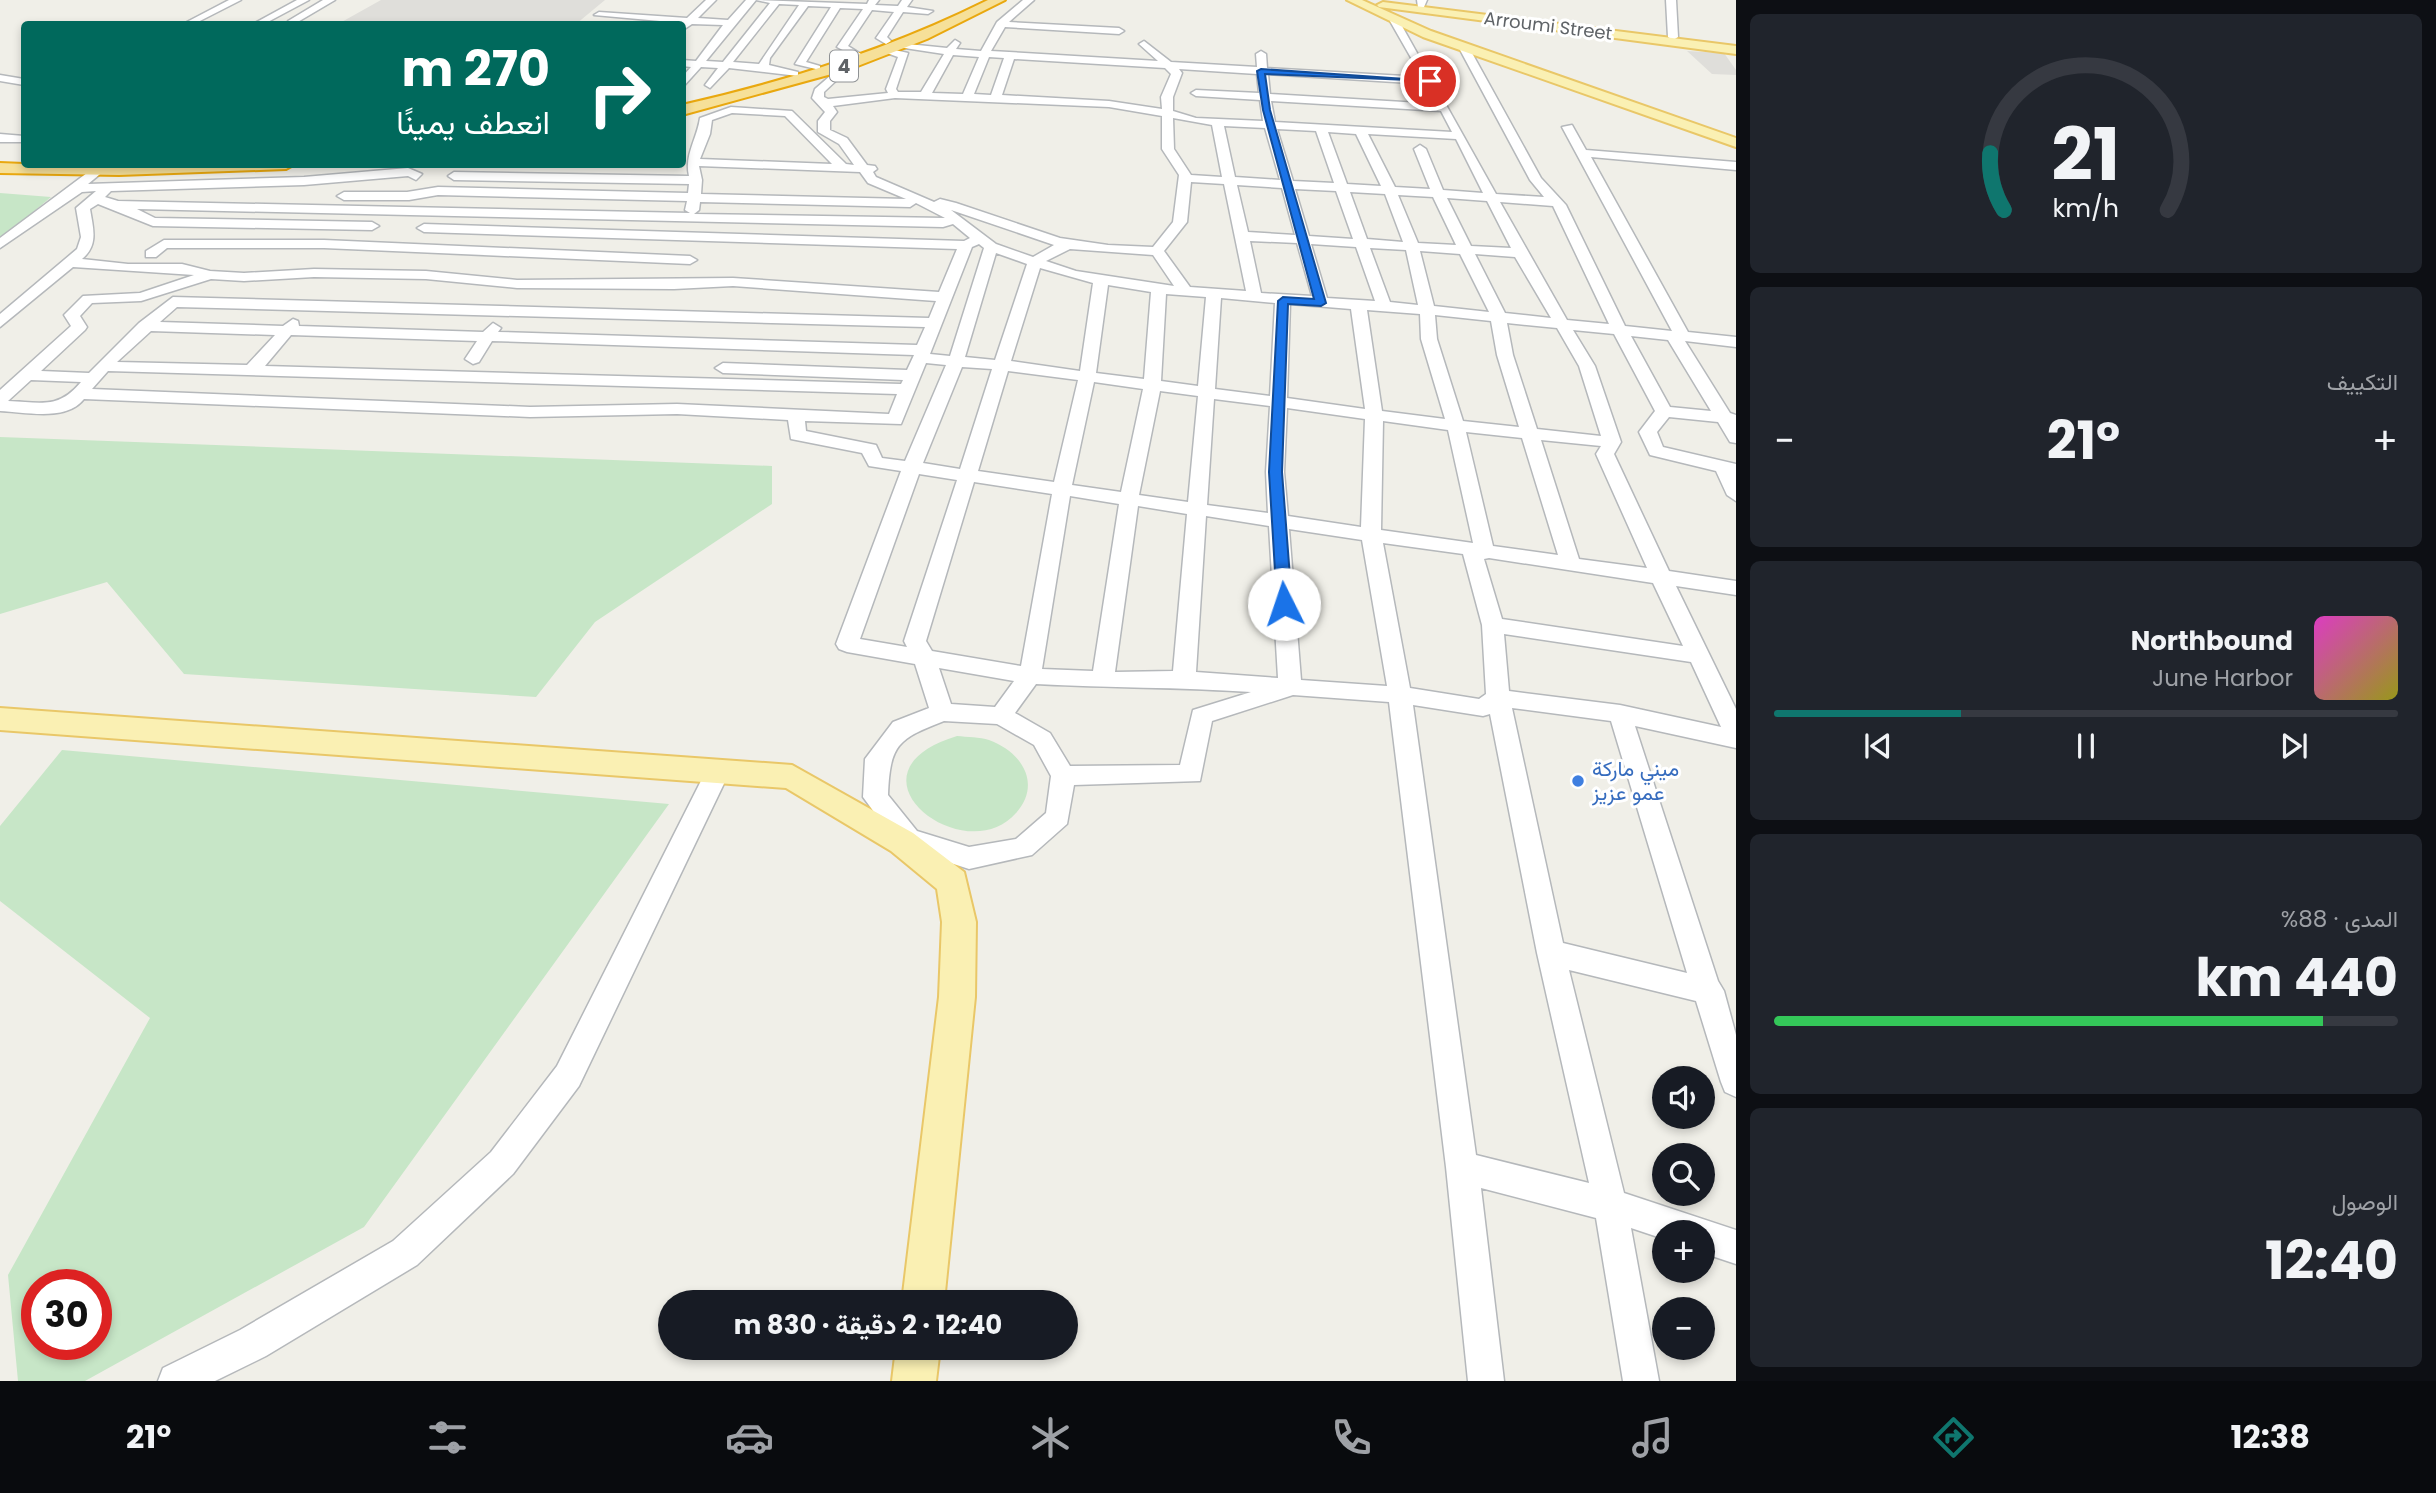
<!DOCTYPE html>
<html lang="ar">
<head>
<meta charset="utf-8">
<style>
	:root { --surface:#171b24; --page:#20242c; --text:#f1f3f6; --muted:#9ea1a6; --line:#363941; --accent:#0f766e }
	body { margin:0; font-family:Poppins,Vazirmatn,sans-serif; background:var(--page); color:var(--text); direction:rtl; height:100vh; display:flex; flex-direction:column; font-size:26px; white-space:nowrap }
	* { box-sizing:border-box; margin:0 }
	p { font-size:23px; color:var(--muted) }
	.icon { flex:none; width:38px; height:38px; fill:none; stroke:currentColor; stroke-width:2; stroke-linecap:round; stroke-linejoin:round }
	.map { position:relative; flex:1; overflow:hidden; direction:ltr }
	.panel { display:flex; flex-direction:column; gap:14px; padding:14px; background:#0d0f14; width:700px }
	.panel>* { flex:none }
	.banner { position:absolute; left:21px; top:21px; width:665px; height:147px; border-radius:7px; box-shadow:0 4px 10px #0003; direction:rtl; background:#00695c; color:#fff; overflow:hidden }
	.buttons { position:absolute; left:1652px; top:1066px; display:grid; gap:14px }
	.buttons a { display:grid; place-items:center; width:63px; height:63px; border-radius:50%; background:var(--surface); box-shadow:0 4px 10px #0003; font-size:35px }
	.speed { position:absolute; left:21px; top:1269px; display:flex; gap:14px; font-size:35px; font-weight:700; text-align:center }
	.speed>* { display:grid; place-content:center; width:91px; height:91px; border-radius:50%; background:var(--surface); box-shadow:0 4px 10px #0003; line-height:1 }
	.speed .limit { border:10px solid #d22; background:#fff; color:#111 }
	.pin { position:absolute; display:grid; place-items:center; width:60px; height:60px; color:#fff; margin:-30px; border:4px solid #fff; border-radius:50%; box-shadow:0 2px 7px #0007 }
	.me { position:absolute; width:77px; margin:-38px; rotate:356deg; stroke-linejoin:round; filter:drop-shadow(0 0 5px #0008) }
	.turn { display:flex; align-items:center; gap:24px; height:147px; padding:0 21px; font-size:32px }
	.turn .icon { width:91px; height:91px; stroke-width:2.5 }
	.turn b { display:block; font-size:49px; line-height:60px }
	.big { font-size:52px; font-weight:700; line-height:1.1 }
	.panel .widget { flex:1; display:flex; flex-direction:column; justify-content:center; gap:10px; min-width:0; padding:0 24px; border-radius:10px; background:var(--page) }
	.panel .dial { align-items:center; gap:0 }
	.dial svg { height:182px; overflow:visible; fill:none; stroke:var(--line); stroke-width:7; stroke-linecap:round; text-anchor:middle }
	.dial text { fill:var(--text); stroke:none }
	.song { display:flex; align-items:center; gap:21px }
	.cover { width:84px; height:84px; border-radius:10px; background:linear-gradient(135deg,hsl(310 70% 55%),hsl(60 70% 35%)) }
	.played { height:7px; border-radius:4px; background:linear-gradient(90deg,var(--accent) 30%,var(--line) 30%) }
	.keys { display:flex; justify-content:space-around; direction:ltr }
	.heat { display:flex; justify-content:space-between; align-items:center; font-size:38px; direction:ltr }
	.charge { height:10px; border-radius:5px; background:linear-gradient(90deg,#34c759 88%,var(--line) 0) }
	.trip { position:absolute; left:658px; top:1290px; width:420px; height:70px; border-radius:35px; background:var(--surface); box-shadow:0 4px 10px #0003; font-weight:700; line-height:70px; text-align:center; direction:rtl }
	.tab-bar { display:flex; height:112px; justify-content:space-around; align-items:center; background:#090b0e; color:var(--muted) }
	.tab-bar .icon { width:49px; height:49px }
	.tab-bar .selected { color:var(--accent) }
	.tab-bar b { font-size:32px; color:var(--text) }
	main { display:flex; flex:1; min-height:0 }
	.map>svg:first-child { display:block }
	.industrial { fill:#dfdeda }
	.green { fill:#c7e6c7; fill-rule:evenodd }
	.lines { fill:none; stroke-linecap:round; stroke-linejoin:round }
	.minor-casing { stroke:#b5b8bb; stroke-width:3 }
	.major-casing { stroke:#e9c768; stroke-width:4 }
	.highway-casing { stroke:#e9a80f; stroke-width:4 }
	.minor { fill:#fff; fill-rule:evenodd }
	.major { fill:#faf0b3; fill-rule:evenodd }
	.highway { fill:#f6e099; fill-rule:evenodd }
	.route { fill:#1a73e8; stroke:#114b97; stroke-width:2 }
	.shop-dot { fill:#3f7fe0; stroke:#fff; stroke-width:2.5 }
	.labels { text-anchor:middle; stroke-width:6; stroke-linejoin:round; paint-order:stroke }
	.far-street-label { font-size:18px; fill:#5f6367; stroke:#fff }
	.shield { fill:#fff; stroke:#8f9295; stroke-width:2 }
	.shield-label { font-size:19px; font-weight:bold; fill:#5f6367 }
	.shop-label { font-size:21px; fill:#366cbe; stroke:#fff; text-anchor:start }
</style>
</head>
<body>
<main>
<section class="panel">
<div class="widget dial"><svg viewBox="0 0 100 80">
<path d="M14 69A42 42 0 1 1 86 69"/>
<path d="M14 69A42 42 0 0 1 8 44" stroke="#0f766e"/>
<text x="50" y="56" font-size="32" font-weight="700">21</text>
<text x="50" y="72" font-size="11">km/h</text>
</svg></div>
<div class="widget"><p>التكييف</p>
<div class="heat"><a>−</a><b class="big">21°</b><a>+</a></div>
</div>
<div class="widget">
<div class="song"><i class="cover"></i><div><b>Northbound</b><p>June Harbor</p></div></div>
<div class="played"></div>
<div class="keys"><svg class="icon" aria-label="previous" viewBox="0 0 24 24"><path d="M18 5L8 12l10 7zM5 5v14"/></svg><svg class="icon" aria-label="pause" viewBox="0 0 24 24"><path d="M8 5v14M16 5v14"/></svg><svg class="icon" aria-label="next" viewBox="0 0 24 24"><path d="M6 5l10 7-10 7zM19 5v14"/></svg></div>
</div>
<div class="widget"><p>المدى · 88%</p><b class="big">440 km</b><div class="charge"></div></div>
<div class="widget"><p>الوصول</p><b class="big">12:40</b></div>
</section>
<div class="map">
<svg width="1736" height="1381" viewBox="0 0 1736 1381">
	<rect width="100%" height="100%" fill="#f0efe8"/>
	<!-- industrial -->
	<path class="industrial" d="M381 0H605L576 24H338Z
		M1687 51 1724 53 1736 70V75L1712 74Z"/>
	<!-- green -->
	<path class="green" d="M0 193 51 197 0 240Z
		M0 437 772 466V504L595 622 536 697 184 674 107 582 0 614Z
		M957 736C967 737 980 737 989 740 1022 752 1042 784 1016 813 965 872 835 773 957 736Z
		M62 750 669 804 364 1227 85 1381H18L8 1275 150 1018 0 901V826ZM96 1284V1344H37V1284Z"/>
	<g class="lines">
		<defs>
			<path id="minor" d="M229 0H241L194 24H183Z
				M297 0H309L264 24H253Z
				M323 0H335L296 23 288 21Z
				M706 0H716L698 18 728 20 746 0H756L706 61 723 62 770 3 756 0 867 4 869 0H879L875 5 898 6 902 0H912L907 7 933 11 928 14 903 12 887 37 891 41 886 44 876 38 894 12 872 10 848 46 861 54 856 57 837 47 863 9 840 8 806 62 820 66V70L795 64 831 7 808 6 770 58 769 65 798 72V76L729 68 710 88 705 85 718 68 701 67 682 88V77L691 67 682 66V60L696 61 723 25 692 24 683 30 682 23 594 15 599 12 687 18ZM779 4 799 5 759 64 733 62Z
				M1023 0H1034L1009 22 1119 28 1124 31 1119 34 1005 27 991 51 1158 61 1139 44 1144 41 1171 62 1257 67 1256 54 1261 51 1266 54 1267 68 1422 77 1390 21 1398 19 1496 194 1544 197 1530 180 1458 46 1467 44 1541 178 1566 205 1625 326 1672 331 1562 127 1572 125 1586 150 1736 162V170L1591 157 1688 332 1736 337V347L1685 341 1730 413 1736 415V443L1730 442 1718 422 1669 417 1657 432 1663 447 1736 464V501L1727 495 1716 471 1650 455 1639 432 1655 411 1614 334 1573 330 1595 366 1621 442 1614 454 1669 571 1736 581V595L1676 586 1736 709V748L1635 726 1718 981 1724 991 1736 1035V1097L1725 1092 1721 1082 1696 1001 1569 970 1624 1193 1736 1230V1264L1703 1253V1232H1664V1239L1631 1228 1659 1381H1623L1596 1218 1481 1188 1504 1381H1468L1446 1167 1389 702 1293 695 1212 721 1200 781 1074 785 1067 824 1032 855 969 869 899 846 863 797 865 759 893 722 929 708 915 664 847 652 839 649 836 644 901 471 869 466 862 453 791 439 788 420 677 414 530 417 84 399C66 422 25 412 0 411V390L71 326 64 315 83 296 140 293 194 275 73 267 0 327V314L77 249 81 237 76 208 96 191 82 192 0 248V238L95 167 105 170 88 184 304 177 408 168 422 174 416 180 408 176 304 185 111 191 105 197 118 201 690 213 685 210 687 201 438 195 409 200H344L337 196 344 192H407L438 187 688 193 689 184 454 180 448 176 454 172 689 176C684 155 697 139 700 118L731 107 792 111 846 164 854 165 839 144 818 132V121L825 112 812 98 815 89 830 76V68H838L840 77 824 92V97L828 99 888 93 886 89 898 57 881 51 886 48 908 53 896 89 898 92H921L944 54 898 47V43L947 48 955 40 960 43 956 49 981 51 997 22ZM953 55 979 57 963 94 932 93ZM989 57 1004 58 991 95 974 94ZM1014 59 1165 68 1171 74 1161 97 1162 109 1109 101 1002 95ZM1179 69 1257 74 1259 93 1196 90 1191 93 1196 96 1260 100 1263 121 1196 118 1173 111V97L1182 73ZM1268 74 1426 84 1437 104 1270 94ZM895 98 1109 107 1162 116V149L1179 175 1173 222 1153 247 1108 245 1060 238 956 203 940 199 934 202 876 177 873 172 877 169 875 166 867 165 847 138 830 130V121L837 112 833 106ZM1271 101 1441 111 1452 132 1275 122ZM732 113 785 116 832 164 700 159 710 134 712 120ZM1173 118 1212 125 1222 177 1191 175 1174 149ZM1224 126 1265 128 1280 180 1235 177ZM1277 129 1316 131 1334 183 1293 181ZM1328 132 1356 134 1381 186 1347 184ZM1368 134 1456 139 1483 193 1443 190 1426 149 1420 145 1414 149 1430 189 1395 187ZM699 166 860 172 868 183 906 199 701 194 702 180ZM1191 182 1224 184 1246 291 1190 287 1164 251 1187 222ZM1237 185 1282 188 1295 235 1248 232ZM1295 189 1336 191 1353 239 1309 236ZM1350 192 1385 194 1403 242 1367 239ZM1398 195 1433 197 1456 245 1418 243ZM1447 198 1487 201 1511 248 1471 246ZM700 202 910 207 916 203 945 218 694 214 699 210ZM1500 202 1553 206 1609 324 1567 320ZM98 204 153 226 372 230 379 226 372 222 155 218 137 209 943 227 953 224 970 238 964 241 424 224 417 228 424 232 957 249 939 292 733 278 517 280 426 271 314 269 244 273 210 271 182 264H128L82 259C99 245 93 228 90 209ZM951 210 1054 245 1033 257 996 244ZM1250 241 1297 243 1312 296 1261 293ZM979 244 984 248 950 356 930 354 972 247ZM1311 244 1356 247 1375 301 1327 298ZM1370 248 1406 250 1418 305 1390 302ZM1070 249 1153 255 1174 286 1076 271 1046 261ZM1420 251 1460 254 1489 312 1434 306ZM996 253 1027 264 995 360 965 357ZM1475 254 1515 257 1551 318 1505 313ZM1040 268 1093 283 1080 371 1011 361ZM314 277 426 279 517 288 674 289 733 286 936 301 929 318 173 297 139 323 89 373 41 371 85 330 87 327 80 316 92 303 141 301 211 279 244 281ZM1108 285 1151 292 1144 379 1096 373ZM1166 294 1206 297 1198 386 1161 381ZM1221 298 1275 303 1270 396 1215 389ZM1290 304 1351 309 1365 409 1287 398ZM177 307 925 327 917 345 498 332 501 328 493 323 483 332 299 326 298 321 293 319 283 326 160 322ZM1367 310 1420 314 1421 339 1445 419 1382 411ZM1435 315 1491 321 1497 355 1519 427 1463 421 1437 339ZM1507 323 1557 328 1579 366 1601 436 1537 429 1513 355ZM151 331 275 335 247 365 117 362ZM291 335 477 341 465 359 473 364 479 362 492 341 914 355 907 370 723 363 715 368 723 373 903 380 901 384 265 366ZM1631 336 1668 340 1711 411 1670 407ZM926 363 946 365 905 461 882 458 876 445 806 431 805 421 901 424ZM962 367 992 369 960 469 923 463ZM108 371 897 394 889 414 677 404 530 407 92 389ZM1008 371 1078 380 1054 482 978 471ZM31 380 81 382C58 410 40 402 8 401ZM1094 382 1143 389 1121 492 1072 485ZM1160 391 1198 396 1188 502 1139 495ZM1214 399 1270 406 1266 472 1268 513 1207 505ZM1287 408 1365 419 1361 527 1288 516 1284 472ZM1383 421 1448 430 1473 543 1381 530ZM1466 432 1522 438 1558 555 1493 546ZM1541 440 1601 446 1596 454 1647 568 1579 559ZM919 474 957 480 904 641 907 647 860 639ZM974 482 1052 494 1021 666 932 651 926 641ZM1070 496 1119 504 1093 671 1042 669ZM1138 506 1187 514 1173 671 1115 672ZM1206 516 1269 526 1278 678 1196 672ZM1289 529 1362 540 1387 686 1301 680ZM1383 543 1463 554 1482 625 1486 694 1479 699 1410 688ZM1489 558 1653 583 1683 646 1502 619 1484 559ZM1504 634 1691 662 1721 727 1620 705 1509 691ZM939 668 1014 681 995 707 951 704ZM1036 684C1108 688 1179 687 1251 692L1193 710 1180 765 1070 766 1050 733 1015 713ZM1413 705 1483 716 1490 714 1537 953 1589 1183 1476 1155ZM1512 708 1611 721 1687 973 1563 943ZM944 721 997 724 1034 745 1051 776 1046 813 1016 839 969 847 917 831 888 795C890 744 898 739 944 721Z
				M1417 0H1427L1424 7H1418Z
				M1666 0H1676L1678 37 1673 40 1668 37Z
				M0 75 24 79V85L0 81Z
				M0 134 24 136V142H0Z
				M164 240H324L690 256 697 260 690 264 324 248H167L156 257H146V251Z
				M718 762 727 764 730 771 579 1086 513 1174 417 1265 266 1356 215 1381H158L163 1368 240 1330 393 1241 491 1152 557 1066 706 771 709 764Z"/>
			<path id="major" d="M1347 0H1362L1431 31 1736 138V147L1423 37Z
				M1383 2 1736 46V54L1379 7 1377 5Z
				M0 708 792 765 913 833 964 872 976 922 975 997 944 1302H902L939 997 942 922 937 889 891 851 786 788 0 730Z
				M896 1348H940L936 1381H892Z"/>
			<path id="highway" d="M988 0H1005L927 39 850 69 682 115V105C788 81 890 49 988 0Z
				M0 163 24 164H295L286 169 119 175 0 173Z"/>
		</defs>
		<!-- minor casing -->
		<use href="#minor" class="minor-casing"/>
		<!-- major casing -->
		<use href="#major" class="major-casing"/>
		<!-- highway casing -->
		<use href="#highway" class="highway-casing"/>
		<!-- minor -->
		<use href="#minor" class="minor"/>
		<!-- major -->
		<use href="#major" class="major"/>
		<!-- highway -->
		<use href="#highway" class="highway"/>
	</g>
	<!-- route -->
	<path class="route" d="M1261 69 1434 81 1265 74 1270 110 1326 303 1321 306 1288 304 1282 472 1292 604 1284 609 1277 604 1269 472 1278 301 1283 297 1314 299 1263 110 1257 71Z"/>
	<!-- markers -->
	<circle class="shop-dot" cx="1578" cy="781" r="7"/>
	<g class="labels">
		<!-- far-street labels -->
		<g class="far-street-label">
			<text transform="translate(1548 26) rotate(7)" y="6">Arroumi Street</text>
		</g>
		<!-- shield labels -->
		<rect class="shield" x="830" y="50.5" width="28" height="31" rx="5"/>
		<g class="shield-label">
			<text x="844" y="73">4</text>
		</g>
		<!-- shop labels -->
		<g class="shop-label">
			<text x="1592" y="776">ميني ماركة<tspan x="1592" dy="24">عمو عزيز</tspan></text>
		</g>
	</g>
</svg>
<div class="buttons">
<a><svg class="icon" aria-label="sound" viewBox="0 0 24 24"><path d="M4 9h4l5-4v14l-5-4H4zM17 9q2 3 0 6"/></svg></a>
<a><svg class="icon" aria-label="search" viewBox="0 0 24 24"><circle cx="10" cy="10" r="6"/><path d="M15 15l6 6"/></svg></a>
<a>+</a>
<a>−</a>
</div>
<div class="speed"><div class="limit">30</div></div>
<div class="pin" style="left:1430px;top:81px;background:#d93025"><svg class="icon" aria-label="arrive" viewBox="0 0 24 24"><path d="M6 21V4h12l-3 4 3 4H6"/></svg></div>
<svg class="me" style="left:1284px;top:604px" viewBox="-20 -20 40 40"><circle r="19" fill="#fff"/><path d="M0-13L10 11 0 6-10 11z" fill="#1a73e8"/></svg>
<div class="trip">12:40 · 2 دقيقة · 830 m</div>
<div class="banner">
<div class="turn"><svg class="icon" aria-label="right" viewBox="0 0 24 24"><path d="M7 20v-9h11M14 6l5 5-5 5"/></svg><div><b>270 m</b>انعطف يمينًا</div></div>
</div>
</div>
</main>
<nav class="tab-bar">
<b>12:38</b>
<svg class="icon selected" aria-label="directions" viewBox="0 0 24 24"><path d="M12 3l9 9-9 9-9-9zM9 14v-3h6M13 9l2 2-2 2"/></svg>
<svg class="icon" aria-label="music" viewBox="0 0 24 24"><path d="M9 18V5l10-2v13"/><circle cx="6" cy="18" r="3"/><circle cx="16" cy="16" r="3"/></svg>
<svg class="icon" aria-label="phone" viewBox="0 0 24 24"><path d="M5 4h4l2 5-3 2q2 4 5 5l2-3 5 2v4C11 20 4 13 5 4z"/></svg>
<svg class="icon" aria-label="climate" viewBox="0 0 24 24"><path d="M12 3v18M4 7l16 10M4 17L20 7"/></svg>
<svg class="icon" aria-label="car" viewBox="0 0 24 24"><path d="M5 17H2v-5l4-1 3-4h7l3 4 3 1v5h-3M9 17h6M6 11h13"/><circle cx="7" cy="17" r="2"/><circle cx="17" cy="17" r="2"/></svg>
<svg class="icon" aria-label="filters" viewBox="0 0 24 24"><path d="M4 7h16M4 17h16"/><circle cx="9" cy="7" r="2"/><circle cx="15" cy="17" r="2"/></svg>
<b>21°</b>
</nav>
</body>
</html>
